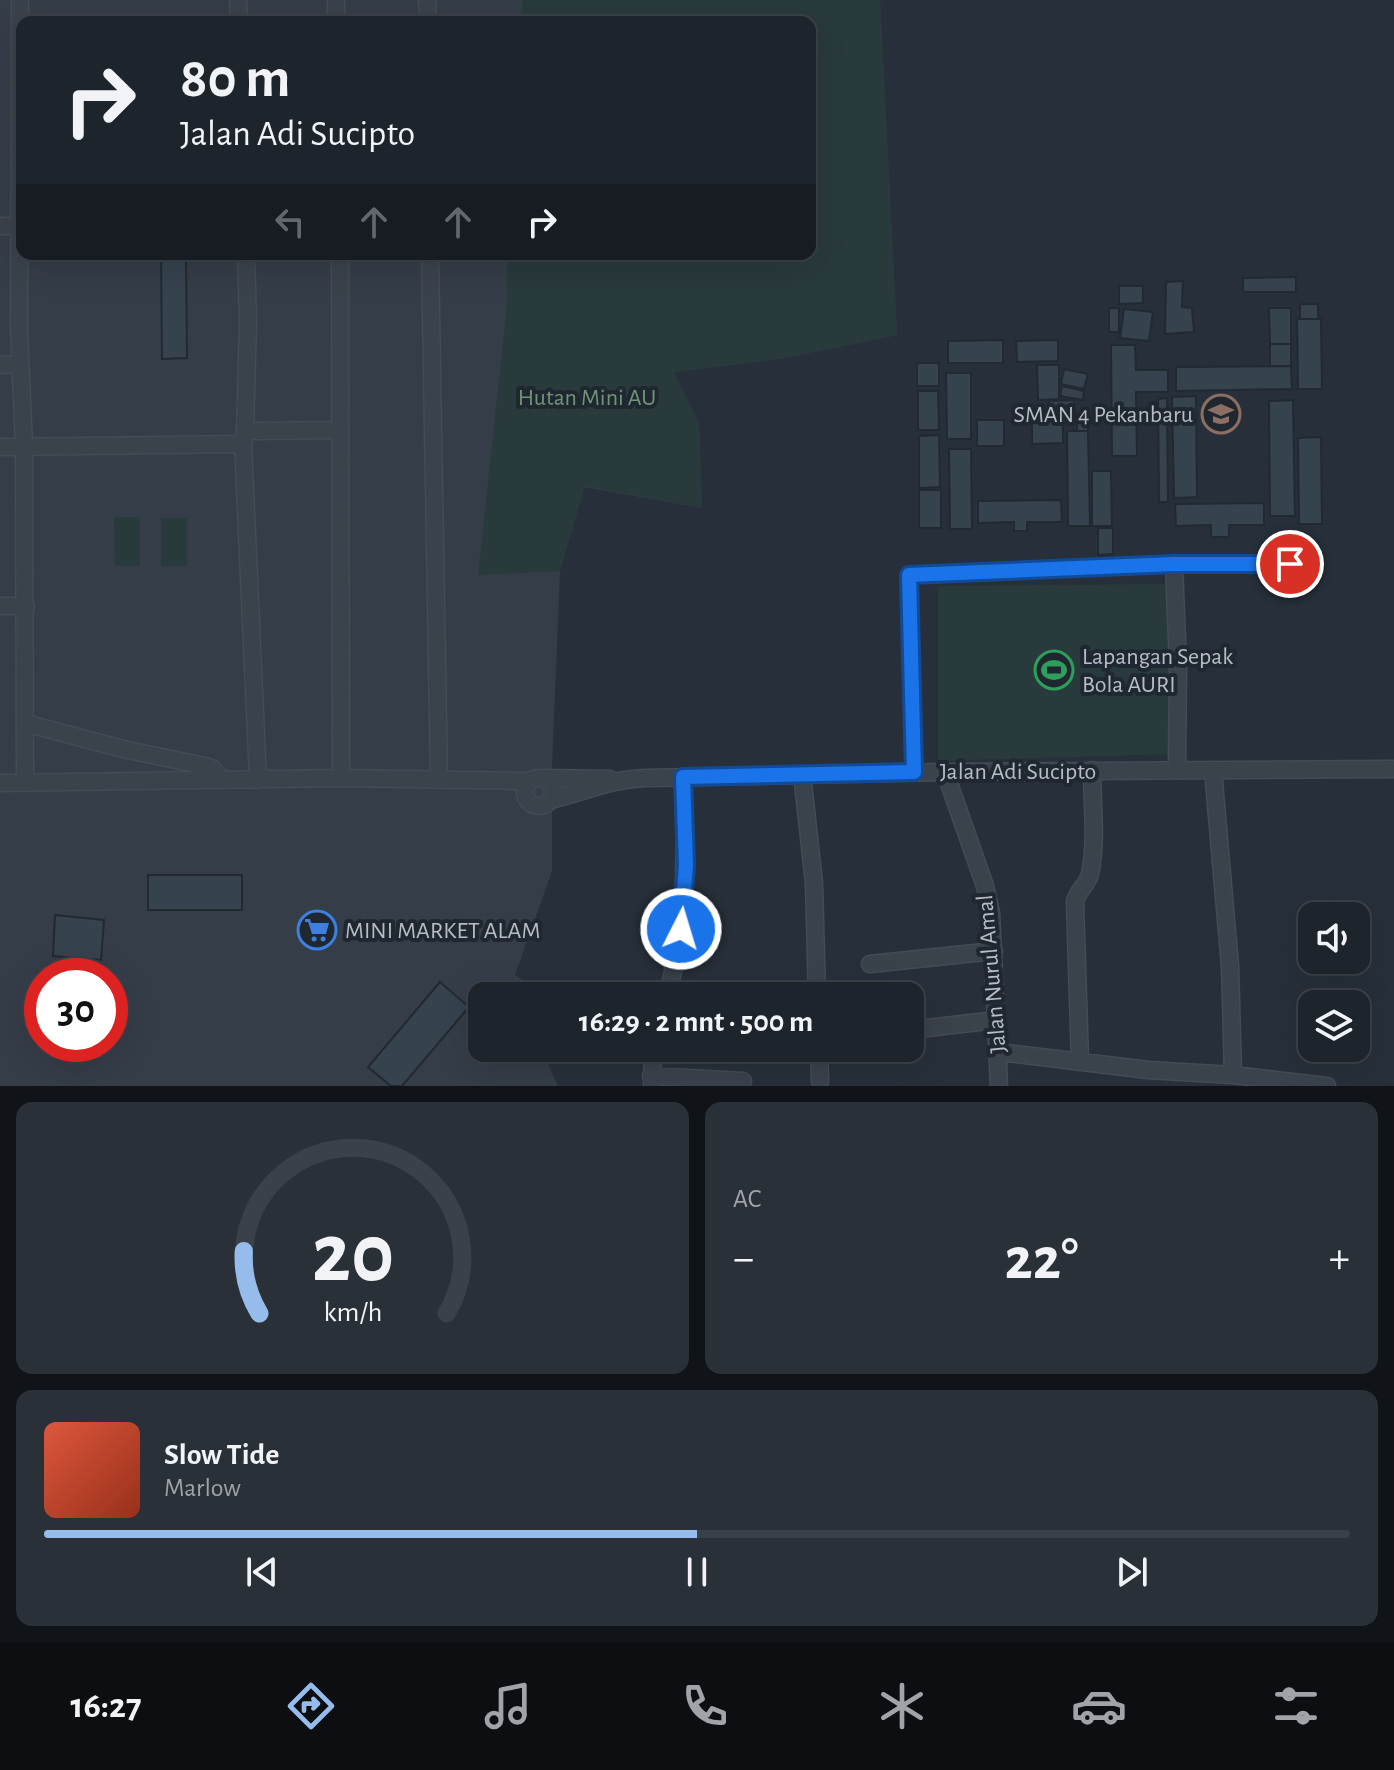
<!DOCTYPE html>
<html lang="id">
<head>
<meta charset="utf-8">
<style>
	:root { --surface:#1d242c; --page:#2a3038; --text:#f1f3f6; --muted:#a0a4a9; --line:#3b4148; --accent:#96bceb }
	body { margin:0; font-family:"Alegreya Sans",sans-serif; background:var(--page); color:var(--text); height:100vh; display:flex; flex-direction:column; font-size:30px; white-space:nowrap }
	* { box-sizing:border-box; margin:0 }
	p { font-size:26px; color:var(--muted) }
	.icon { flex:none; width:44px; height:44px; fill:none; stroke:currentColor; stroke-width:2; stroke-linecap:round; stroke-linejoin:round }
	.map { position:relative; height:1086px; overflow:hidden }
	.details { display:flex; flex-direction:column; gap:16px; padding:16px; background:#101418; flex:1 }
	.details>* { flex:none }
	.top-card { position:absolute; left:16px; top:16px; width:800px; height:244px; border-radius:16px; box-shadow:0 8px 32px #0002,0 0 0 2px var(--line); background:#1d242c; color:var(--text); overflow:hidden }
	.fabs { position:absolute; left:1298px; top:902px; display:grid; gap:16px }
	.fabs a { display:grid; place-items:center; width:72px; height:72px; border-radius:16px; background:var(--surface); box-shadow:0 8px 32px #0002,0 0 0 2px var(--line); font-size:40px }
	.speed { position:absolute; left:24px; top:958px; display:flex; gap:16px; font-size:40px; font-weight:700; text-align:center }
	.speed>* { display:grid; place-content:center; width:104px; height:104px; border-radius:50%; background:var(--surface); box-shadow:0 8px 32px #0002,0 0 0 2px var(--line); line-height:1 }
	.speed .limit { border:12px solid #d22; background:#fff; color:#111 }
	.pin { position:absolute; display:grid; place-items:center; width:68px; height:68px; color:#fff; margin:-34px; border:4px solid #fff; border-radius:50%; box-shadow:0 2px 8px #0007 }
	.me { position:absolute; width:88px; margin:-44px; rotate:5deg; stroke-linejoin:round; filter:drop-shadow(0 0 6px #0008) }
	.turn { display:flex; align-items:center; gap:28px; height:168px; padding:0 32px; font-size:36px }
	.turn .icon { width:104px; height:104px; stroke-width:2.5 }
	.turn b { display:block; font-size:56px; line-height:68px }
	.lanes { display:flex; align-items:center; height:76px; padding:0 32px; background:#0003; justify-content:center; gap:40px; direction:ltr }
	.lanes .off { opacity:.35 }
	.big { font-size:60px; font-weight:700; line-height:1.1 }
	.details .tile { flex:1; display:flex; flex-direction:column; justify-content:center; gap:12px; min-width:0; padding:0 28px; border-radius:16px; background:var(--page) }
	.details .dial { align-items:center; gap:0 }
	.dial svg { height:208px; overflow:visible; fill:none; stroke:var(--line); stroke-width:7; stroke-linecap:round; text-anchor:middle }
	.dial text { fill:var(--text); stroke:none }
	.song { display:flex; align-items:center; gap:24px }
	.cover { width:96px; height:96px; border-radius:12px; background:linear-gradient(135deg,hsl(10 70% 55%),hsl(10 70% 35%)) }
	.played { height:8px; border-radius:4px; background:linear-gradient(90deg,var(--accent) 50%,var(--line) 50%) }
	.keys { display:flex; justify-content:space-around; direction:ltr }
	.heat { display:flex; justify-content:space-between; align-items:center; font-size:44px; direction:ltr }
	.details .tiles { flex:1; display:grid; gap:16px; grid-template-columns:1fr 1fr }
	.tile:last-child { grid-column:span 2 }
	.trip { position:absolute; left:468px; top:982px; width:456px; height:80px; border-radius:16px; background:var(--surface); box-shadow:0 8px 32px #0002,0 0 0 2px var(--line); font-weight:700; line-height:80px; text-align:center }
	.tabs { display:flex; height:128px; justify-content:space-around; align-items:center; background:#0c0e12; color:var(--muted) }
	.tabs .icon { width:56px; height:56px }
	.tabs .active { color:var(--accent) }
	.tabs b { font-size:36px; color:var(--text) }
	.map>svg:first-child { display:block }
	.airport { fill:#353d48; fill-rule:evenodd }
	.green { fill:#293a3c }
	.building { fill:#36424e; stroke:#212932; stroke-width:2 }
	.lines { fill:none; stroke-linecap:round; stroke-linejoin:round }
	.minor-casing { stroke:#434b54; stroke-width:19 }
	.minor { stroke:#3a424b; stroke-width:16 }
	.route-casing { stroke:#114b97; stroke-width:20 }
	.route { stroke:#1a73e8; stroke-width:14 }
	.labels { text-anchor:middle; stroke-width:8; stroke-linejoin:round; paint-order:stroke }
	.park-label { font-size:24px; fill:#709476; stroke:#1f2730 }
	.poi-label { font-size:24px; fill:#b6bdc6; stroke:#1f2730; text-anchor:start }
	.street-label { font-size:24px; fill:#b6bdc6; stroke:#1f2730 }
</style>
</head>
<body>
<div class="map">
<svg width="1394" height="1086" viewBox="0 0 1394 1086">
	<rect width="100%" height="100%" fill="#27303a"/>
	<!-- airport -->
	<path class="airport" d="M0 0H880L897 335 779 359 673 372 699 424 702 508 584 487 560 571 552 767V871L515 975 545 994 482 996V1048H541L558 1086H0ZM22 22H810V254H22ZM42 976H110V1044H42Z"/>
	<!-- green -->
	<path class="green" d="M523 0H880L897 335 779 359 674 372 699 424 702 508 585 486 560 571 478 575 507 305V254H810V22H521Z
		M114 517H140V566H115Z
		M161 518H187V566H161Z
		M1169 584 1172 754 938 761V586Z"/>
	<!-- building -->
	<path class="building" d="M186 255 187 358 162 359 161 256Z
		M1296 277V292H1243V278Z
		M1183 281 1182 307 1192 308 1194 332 1165 334 1166 282Z
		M1119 286H1143V303L1119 304Z
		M1300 304H1318V319H1300Z
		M1109 308H1119V332H1109Z
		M1269 308H1291V344H1270Z
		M1124 309 1153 312 1149 341 1120 338Z
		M1297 319H1321L1322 389H1298Z
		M1003 340V363H948V341Z
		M1058 340V361L1017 362 1016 341Z
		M1270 344H1291V366H1270Z
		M1111 345H1135L1136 370H1168V392H1136L1137 456H1112Z
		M917 363H939V386H917Z
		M1037 365H1059V399L1038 400Z
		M1291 366 1292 389 1176 391V367Z
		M1064 369 1088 374 1084 389 1061 384Z
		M946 373H971V439H947Z
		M1062 386 1084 391 1083 400 1060 396Z
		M918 391H938L939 430H918Z
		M1196 396 1197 497 1174 498 1172 397Z
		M1167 398 1168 502H1159L1158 399Z
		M1074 400V412H1049V401Z
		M1293 400 1295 516H1270L1269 401Z
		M1077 412H1088V431H1077Z
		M1032 419H1063V443L1032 444Z
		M977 420H1004V446H977Z
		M1067 431H1088L1090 526H1068Z
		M939 435 940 487 919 488V436Z
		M1321 437 1322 524H1299L1298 438Z
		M949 449H971L972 529H950Z
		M1092 471H1111L1112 526H1092Z
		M919 490H941V528H919Z
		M1061 500 1062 522H1027V531H1014V522L978 523V501Z
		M1264 503V525H1229V537H1211V525L1176 526 1175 504Z
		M1098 528H1113V554L1098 555Z
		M148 875H242V910H148Z
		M55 915 104 920 101 960 53 956Z
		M440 982 469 1007 402 1086H391L368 1067Z"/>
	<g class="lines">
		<defs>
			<path id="minor" d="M20 0 19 329 24 447 25 783
				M238 0 239 22
				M336 0V22
				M427 0 428 22
				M0 226H19
				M246 254 248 320 245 431 243 444 258 780
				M340 254 341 778
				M430 254 439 780
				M0 365 20 364
				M245 431 339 430
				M0 447 243 444
				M1174 564 1178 666 1177 770
				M0 606H26
				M25 723 123 749 205 766 213 769 222 780
				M1213 770 1230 966 1233 1075
				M914 772 909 575 1174 564H1290
				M945 772 985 886 991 913 999 1086
				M802 774 814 883 817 996
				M543 778 610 779
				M525 792a14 14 0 1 1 28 0a14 14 0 1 1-28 0Z
				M0 783 341 778 530 781
				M550 800C585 792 610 779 646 778L945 772 1394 769
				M870 964 994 951
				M667 996C687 924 686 851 683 777
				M910 1030 996 1020
				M819 1048 820 1082
				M999 1052 1148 1070 1233 1075 1327 1086
				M1080 1062 1075 902C1077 890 1087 886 1090 874 1097 841 1092 804 1092 770
				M651 1076 743 1081
				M652 1086 653 1048"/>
		</defs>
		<!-- minor casing -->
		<use href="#minor" class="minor-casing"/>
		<!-- minor -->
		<use href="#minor" class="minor"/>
	</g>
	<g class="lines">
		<defs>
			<path id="route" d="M681 929 686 865 683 777 914 772 909 575 1174 564H1290"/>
		</defs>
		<!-- route casing -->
		<use href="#route" class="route-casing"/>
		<!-- route -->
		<use href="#route" class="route"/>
	</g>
	<!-- icons -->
	<defs>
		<symbol id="school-ring" viewBox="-11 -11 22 22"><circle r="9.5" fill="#1f2730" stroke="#8d6e63" stroke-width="1.5"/><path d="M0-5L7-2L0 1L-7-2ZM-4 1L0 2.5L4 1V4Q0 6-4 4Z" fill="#8d6e63"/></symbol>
		<symbol id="stadium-ring" viewBox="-11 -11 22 22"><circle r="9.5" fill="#1f2730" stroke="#2e9e5b" stroke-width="1.5"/><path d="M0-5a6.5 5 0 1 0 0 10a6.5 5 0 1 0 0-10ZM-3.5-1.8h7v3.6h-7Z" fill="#2e9e5b"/></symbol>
		<symbol id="supermarket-ring" viewBox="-11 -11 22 22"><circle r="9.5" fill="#1f2730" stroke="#3f7fe0" stroke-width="1.5"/><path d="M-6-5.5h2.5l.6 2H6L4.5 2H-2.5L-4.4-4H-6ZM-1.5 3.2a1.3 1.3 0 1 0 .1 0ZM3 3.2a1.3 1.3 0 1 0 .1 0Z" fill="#3f7fe0"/></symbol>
	</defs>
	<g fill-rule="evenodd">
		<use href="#school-ring" x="1199" y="392" width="44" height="44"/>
		<use href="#stadium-ring" x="1032" y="648" width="44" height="44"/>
		<use href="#supermarket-ring" x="295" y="908" width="44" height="44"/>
	</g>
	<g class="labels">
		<!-- park labels -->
		<g class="park-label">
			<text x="587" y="405">Hutan Mini AU</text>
		</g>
		<!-- poi labels -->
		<g class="poi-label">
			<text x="1193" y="422" text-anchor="end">SMAN 4 Pekanbaru</text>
			<text x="1082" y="664">Lapangan Sepak<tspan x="1082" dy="28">Bola AURI</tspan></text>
			<text x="345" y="938">MINI MARKET ALAM</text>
		</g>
		<!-- street labels -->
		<g class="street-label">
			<text x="1018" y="779">Jalan Adi Sucipto</text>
			<text transform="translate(991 974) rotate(-95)" y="8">Jalan Nurul Amal</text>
		</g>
	</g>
</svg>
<div class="fabs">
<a><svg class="icon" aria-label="sound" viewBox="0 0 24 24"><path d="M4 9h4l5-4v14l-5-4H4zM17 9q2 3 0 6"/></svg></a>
<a><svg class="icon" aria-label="layers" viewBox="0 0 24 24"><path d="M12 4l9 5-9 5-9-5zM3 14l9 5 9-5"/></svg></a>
</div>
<div class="speed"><div class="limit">30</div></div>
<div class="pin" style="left:1290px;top:564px;background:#d93025"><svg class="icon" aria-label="arrive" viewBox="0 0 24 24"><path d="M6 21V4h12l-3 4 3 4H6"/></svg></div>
<svg class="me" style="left:681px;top:929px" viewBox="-20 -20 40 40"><circle r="17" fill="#1a73e8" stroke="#fff" stroke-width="3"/><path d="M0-11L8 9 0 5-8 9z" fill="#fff"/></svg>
<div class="trip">16:29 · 2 mnt · 500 m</div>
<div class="top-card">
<div class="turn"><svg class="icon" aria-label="right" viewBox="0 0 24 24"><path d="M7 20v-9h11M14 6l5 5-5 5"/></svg><div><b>80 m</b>Jalan Adi Sucipto</div></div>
<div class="lanes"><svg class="icon off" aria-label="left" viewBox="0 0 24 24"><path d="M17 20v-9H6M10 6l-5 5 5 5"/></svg><svg class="icon off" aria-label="ahead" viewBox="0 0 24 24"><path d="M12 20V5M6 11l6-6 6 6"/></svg><svg class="icon off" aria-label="ahead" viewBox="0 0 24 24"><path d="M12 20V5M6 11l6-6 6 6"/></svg><svg class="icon" aria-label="right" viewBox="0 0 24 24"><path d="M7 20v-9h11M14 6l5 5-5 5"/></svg></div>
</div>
</div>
<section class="details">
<div class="tiles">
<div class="tile dial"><svg viewBox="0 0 100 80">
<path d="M14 69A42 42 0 1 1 86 69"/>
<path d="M14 69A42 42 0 0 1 8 45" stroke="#96bceb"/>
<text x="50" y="56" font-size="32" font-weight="700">20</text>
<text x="50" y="72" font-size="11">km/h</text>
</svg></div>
<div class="tile"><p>AC</p>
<div class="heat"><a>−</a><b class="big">22°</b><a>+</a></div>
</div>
<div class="tile">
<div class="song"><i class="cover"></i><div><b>Slow Tide</b><p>Marlow</p></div></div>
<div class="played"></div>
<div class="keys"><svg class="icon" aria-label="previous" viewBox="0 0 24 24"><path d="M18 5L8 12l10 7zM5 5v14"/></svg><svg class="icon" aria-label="pause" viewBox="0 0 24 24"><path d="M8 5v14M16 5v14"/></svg><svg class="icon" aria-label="next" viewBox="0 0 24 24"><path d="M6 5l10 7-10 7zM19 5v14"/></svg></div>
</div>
</div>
</section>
<nav class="tabs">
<b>16:27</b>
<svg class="icon active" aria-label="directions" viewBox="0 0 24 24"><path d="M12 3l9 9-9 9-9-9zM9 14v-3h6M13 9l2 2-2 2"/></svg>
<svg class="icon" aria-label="music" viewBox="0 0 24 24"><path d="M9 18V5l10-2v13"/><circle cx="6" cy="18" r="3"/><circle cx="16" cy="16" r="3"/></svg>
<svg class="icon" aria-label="phone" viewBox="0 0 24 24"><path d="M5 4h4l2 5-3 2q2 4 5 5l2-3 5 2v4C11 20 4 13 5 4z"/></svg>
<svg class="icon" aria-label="climate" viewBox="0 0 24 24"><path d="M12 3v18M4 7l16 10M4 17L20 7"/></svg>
<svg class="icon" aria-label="car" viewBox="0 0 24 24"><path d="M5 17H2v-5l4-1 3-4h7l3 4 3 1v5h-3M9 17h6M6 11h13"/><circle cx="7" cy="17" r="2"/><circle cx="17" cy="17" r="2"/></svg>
<svg class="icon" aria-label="filters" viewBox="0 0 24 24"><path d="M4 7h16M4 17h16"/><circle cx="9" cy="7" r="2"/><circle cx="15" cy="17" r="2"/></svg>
</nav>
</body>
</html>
